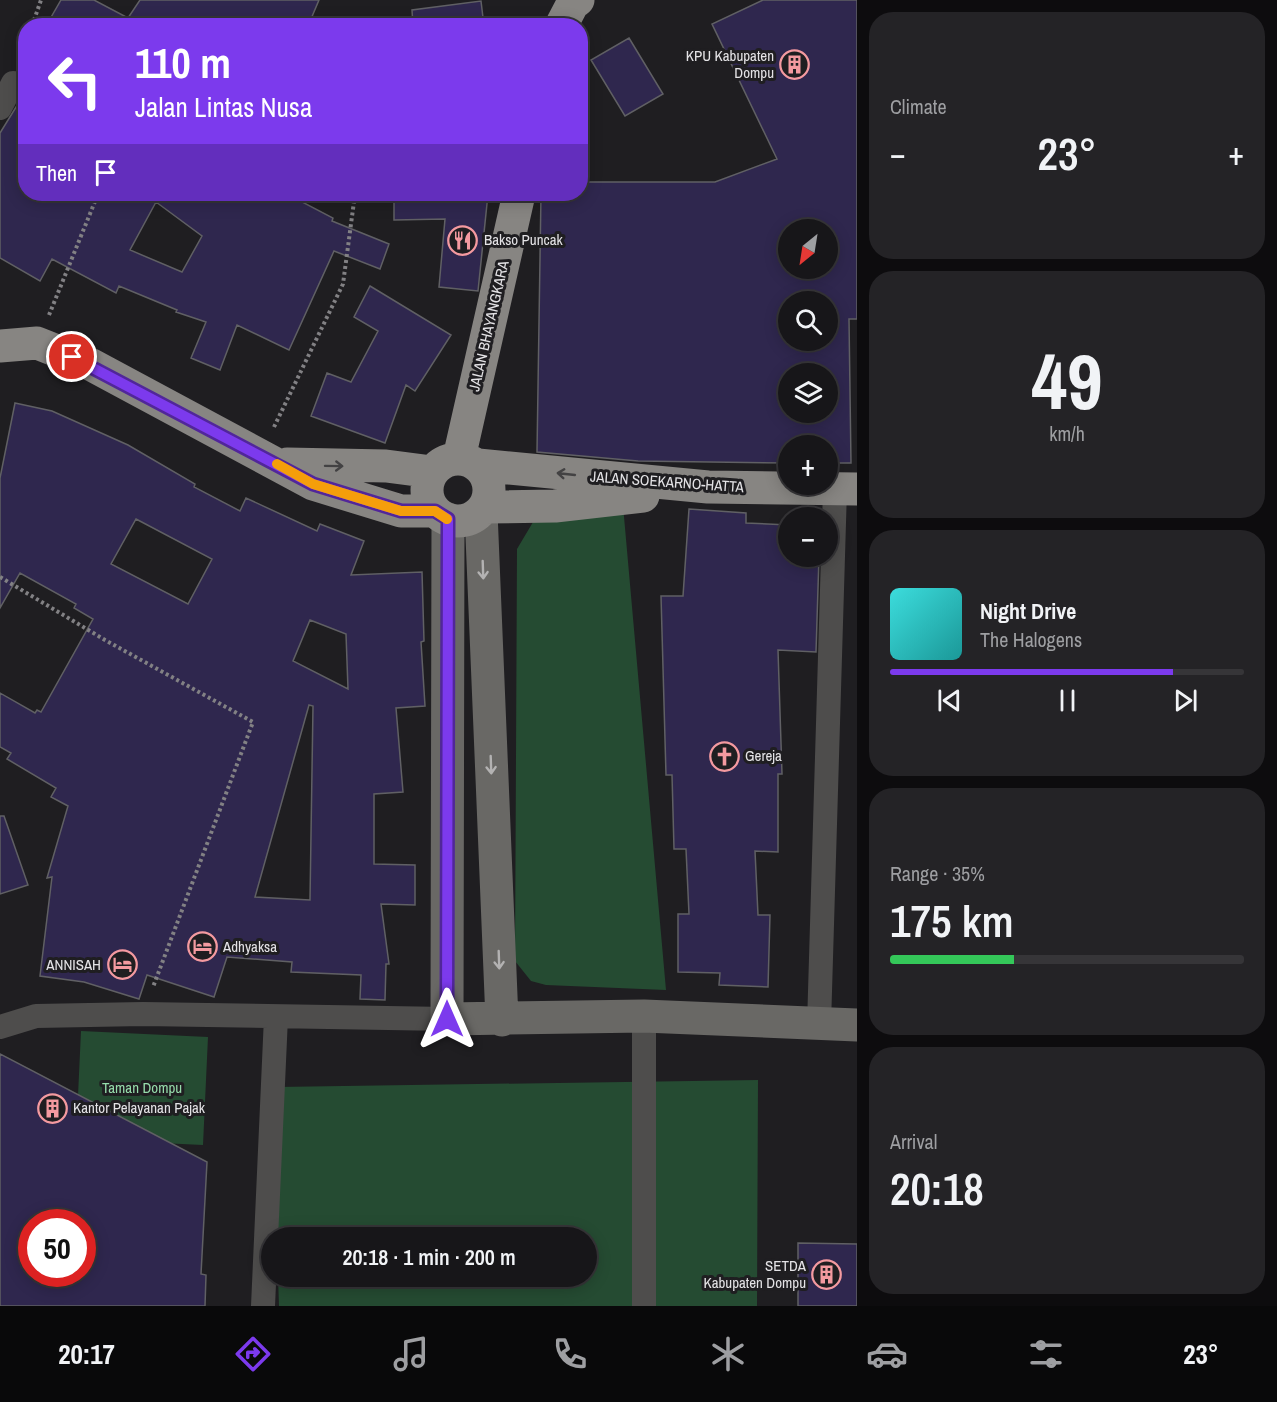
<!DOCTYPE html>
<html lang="en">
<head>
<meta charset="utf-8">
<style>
	:root { --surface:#171619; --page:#242326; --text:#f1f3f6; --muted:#9e9fa2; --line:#363538; --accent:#7c3aed }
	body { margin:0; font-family:"Archivo Narrow",sans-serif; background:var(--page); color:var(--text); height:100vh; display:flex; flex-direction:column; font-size:22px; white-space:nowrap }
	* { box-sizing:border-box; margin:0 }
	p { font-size:20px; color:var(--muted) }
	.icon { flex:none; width:33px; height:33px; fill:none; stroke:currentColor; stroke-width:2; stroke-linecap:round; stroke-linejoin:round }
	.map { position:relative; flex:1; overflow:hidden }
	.panel { display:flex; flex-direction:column; gap:12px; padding:12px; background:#0d0c0e; width:420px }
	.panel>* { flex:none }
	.top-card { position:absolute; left:18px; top:18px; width:570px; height:183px; border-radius:24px; box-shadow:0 3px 15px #0003,0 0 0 2px var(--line); background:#7c3aed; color:#fff; overflow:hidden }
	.needle { width:39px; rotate:210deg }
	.controls { position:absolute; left:778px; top:219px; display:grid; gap:12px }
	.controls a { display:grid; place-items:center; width:60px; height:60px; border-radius:50%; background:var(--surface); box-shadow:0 3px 15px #0003,0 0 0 2px var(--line); font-size:30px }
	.speed { position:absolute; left:18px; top:1209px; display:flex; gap:12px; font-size:30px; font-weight:700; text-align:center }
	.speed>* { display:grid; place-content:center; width:78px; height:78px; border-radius:50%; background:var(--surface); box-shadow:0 3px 15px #0003,0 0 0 2px var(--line); line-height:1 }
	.speed .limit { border:9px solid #d22; background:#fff; color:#111 }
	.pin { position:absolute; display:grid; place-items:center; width:51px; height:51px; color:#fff; margin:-26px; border:3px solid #fff; border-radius:50%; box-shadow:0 2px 6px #0007 }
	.me { position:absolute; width:66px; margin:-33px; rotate:0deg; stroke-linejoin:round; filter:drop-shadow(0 0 4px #0008) }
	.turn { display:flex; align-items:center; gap:21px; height:126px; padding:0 18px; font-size:27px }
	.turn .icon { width:78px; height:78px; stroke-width:2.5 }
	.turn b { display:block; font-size:42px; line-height:51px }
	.then { display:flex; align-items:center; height:57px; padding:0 18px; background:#0003; gap:12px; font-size:22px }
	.big { font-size:45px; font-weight:600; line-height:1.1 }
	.panel .tile { flex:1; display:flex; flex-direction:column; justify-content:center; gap:9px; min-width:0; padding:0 21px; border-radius:24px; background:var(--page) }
	.panel .dial { align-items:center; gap:0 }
	.dial b { font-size:78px; line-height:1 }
	.song { display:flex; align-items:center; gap:18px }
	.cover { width:72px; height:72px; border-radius:9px; background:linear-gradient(135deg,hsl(180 70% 55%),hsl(180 70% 35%)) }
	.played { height:6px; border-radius:3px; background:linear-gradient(90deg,var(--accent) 80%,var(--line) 80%) }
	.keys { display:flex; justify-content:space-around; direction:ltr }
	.heat { display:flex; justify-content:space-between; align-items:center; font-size:33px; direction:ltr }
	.charge { height:9px; border-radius:4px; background:linear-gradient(90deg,#34c759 35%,var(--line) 0) }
	.trip { position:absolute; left:261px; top:1227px; width:336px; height:60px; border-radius:30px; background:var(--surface); box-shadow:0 3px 15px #0003,0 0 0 2px var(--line); font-weight:600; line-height:60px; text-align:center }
	.tabs { display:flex; height:96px; justify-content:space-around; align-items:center; background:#09090a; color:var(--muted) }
	.tabs .icon { width:42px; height:42px }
	.tabs .active { color:var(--accent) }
	.tabs b { font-size:27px; color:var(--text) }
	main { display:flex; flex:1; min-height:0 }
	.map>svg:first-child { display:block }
	.green { fill:#254b32 }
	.building { fill:#2f274e; stroke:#606064; stroke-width:1.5; fill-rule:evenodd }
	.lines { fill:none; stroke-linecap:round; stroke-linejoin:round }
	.path { stroke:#828184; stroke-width:4; stroke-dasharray:3 3; stroke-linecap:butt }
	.minor { stroke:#4e4d4c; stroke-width:24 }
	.secondary { stroke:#696865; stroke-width:33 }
	.trunk { stroke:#878582; stroke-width:33 }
	.oneway { stroke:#434243 }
	.oneway2 { stroke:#b3b2b2 }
	.route-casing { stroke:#51269a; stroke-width:15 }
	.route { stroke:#7c3aed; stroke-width:10 }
	.slow { stroke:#f59e0b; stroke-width:10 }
	.labels { text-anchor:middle; stroke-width:6; stroke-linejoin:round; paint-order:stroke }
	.poi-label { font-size:15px; fill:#e4e3e6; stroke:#1f1e21; text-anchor:start }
	.street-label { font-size:15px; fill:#e4e3e6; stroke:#1f1e21 }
	.park-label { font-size:15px; fill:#96dcab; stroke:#1f1e21 }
</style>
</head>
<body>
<main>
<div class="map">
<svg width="857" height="1306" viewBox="0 0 857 1306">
	<rect width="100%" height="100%" fill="#1f1e21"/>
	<!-- green -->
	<path class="green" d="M622 494 666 990 546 985 531 981 515 961 517 549 539 512Z
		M81 1031 208 1037 203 1145 76 1139Z
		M758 1080 757 1306H279L278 1277 586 1276V1238L278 1237 277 1087Z"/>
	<!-- building -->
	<path class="building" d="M61 0H94L128 18 140 0H319L308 26H46Z
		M763 0H857V319H849L851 463H828V446H789V463L638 461 537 452 541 194H580V182H715L777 159 712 24ZM789 230H828V268H789ZM789 302H828V340H789ZM789 374H828V412H789Z
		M481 1 484 26H413L412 10Z
		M629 38 663 94 625 116 591 60Z
		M26 91V194H287L333 218 332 221 389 244 380 269 334 251 289 350 237 325 220 370 191 358 206 322 176 312 177 310 119 286 116 293 52 259 40 281 0 258V133ZM156 202 202 236 182 272 130 250Z
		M394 194H488L478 291 439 287 445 219 394 220Z
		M370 286 451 335 415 391 406 385 385 443 311 416 327 373 351 382 378 331 354 317Z
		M15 403 52 411 128 445 195 484 194 487 240 511 246 498 317 531 320 524 364 541 351 575 422 572 424 641 421 642 425 706 396 708 403 792 374 794V864L415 865V905L381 904 389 964H386L385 1000 360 999 361 975 291 972 292 962 227 957 214 997 147 975 139 999 84 982 40 976 52 877 47 878 68 806 51 797 56 788 7 759 11 753 0 747V693L35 713 37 710 41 712 93 619 74 608 76 604 20 573 0 608V478ZM136 519 212 559 188 604 111 564ZM310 620 346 634 348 689 293 661ZM309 705 313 706 310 900 255 897Z
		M689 509 746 513V523L789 525V556H819L816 652 778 650 782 774H778V852L755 851 758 915H770L768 987 719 985 720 973 678 972V914H689L686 849H674L672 775H666L661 596H683Z
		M0 816H4L28 885 0 894Z
		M0 1054 207 1162 201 1274 206 1275 205 1306H0ZM32 1222H82V1274H32Z
		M798 1243 857 1244V1306H798Z"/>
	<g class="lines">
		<!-- path -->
		<path class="path" d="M32 26 41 0
			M21 58 26 46
			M49 315 98 194
			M274 427 343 284 355 194
			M0 577 105 640 253 722 153 987"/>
		<!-- minor -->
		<path class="minor" d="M0 108 13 83
			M644 1016V1306
			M819 1025 835 489
			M0 1027 36 1016 143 1014 447 1019
			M263 1306 276 1017"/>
		<!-- secondary -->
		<path class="secondary" d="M481 512 502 1020
			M448 519 447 1019 644 1016 857 1025"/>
		<!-- trunk -->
		<path class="trunk" d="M561 26 573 3 578 0
			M0 346 37 343 90 364 313 484 401 511H435
			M459 458 519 194
			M427 490a31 31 0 1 1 62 0a31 31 0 1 1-62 0Z
			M287 464 386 466 432 472
			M478 465 708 487 857 489
			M484 507 555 506 643 496"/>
	</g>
	<!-- one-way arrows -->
	<defs><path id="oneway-shaft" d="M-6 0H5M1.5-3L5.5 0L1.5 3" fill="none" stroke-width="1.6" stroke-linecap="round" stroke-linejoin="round" transform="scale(1.5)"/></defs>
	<g class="oneway">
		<use href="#oneway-shaft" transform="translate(334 466) rotate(1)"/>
		<use href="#oneway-shaft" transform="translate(566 474) rotate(-174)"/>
	</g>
	<g class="oneway2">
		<use href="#oneway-shaft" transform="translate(483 570) rotate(88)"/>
		<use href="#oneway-shaft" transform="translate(491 765) rotate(88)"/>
		<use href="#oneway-shaft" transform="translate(499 960) rotate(88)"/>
	</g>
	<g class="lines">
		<defs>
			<path id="route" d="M72 357 313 484 401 511H435L448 519 447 1019"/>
		</defs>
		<!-- route casing -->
		<use href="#route" class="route-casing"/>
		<!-- route -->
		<use href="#route" class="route"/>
		<!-- slow -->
		<path class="slow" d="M277 464 313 484 401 511H435L447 519"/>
	</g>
	<!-- icons -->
	<defs>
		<symbol id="building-ring" viewBox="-11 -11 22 22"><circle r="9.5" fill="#1f1e21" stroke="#f49aa0" stroke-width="1.5"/><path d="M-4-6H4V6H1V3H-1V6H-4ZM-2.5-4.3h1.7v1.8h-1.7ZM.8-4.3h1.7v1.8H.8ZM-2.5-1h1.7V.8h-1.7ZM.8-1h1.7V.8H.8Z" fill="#f49aa0"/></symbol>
		<symbol id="restaurant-ring" viewBox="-11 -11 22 22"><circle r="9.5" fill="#1f1e21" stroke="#f49aa0" stroke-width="1.5"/><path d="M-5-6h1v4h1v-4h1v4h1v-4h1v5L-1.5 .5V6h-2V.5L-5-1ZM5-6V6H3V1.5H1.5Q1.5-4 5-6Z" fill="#f49aa0"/></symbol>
		<symbol id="church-ring" viewBox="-11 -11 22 22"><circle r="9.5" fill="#1f1e21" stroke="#f49aa0" stroke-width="1.5"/><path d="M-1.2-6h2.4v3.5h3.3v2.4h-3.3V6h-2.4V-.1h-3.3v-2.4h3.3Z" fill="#f49aa0"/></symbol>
		<symbol id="hotel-ring" viewBox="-11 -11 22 22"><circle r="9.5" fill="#1f1e21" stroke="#f49aa0" stroke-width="1.5"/><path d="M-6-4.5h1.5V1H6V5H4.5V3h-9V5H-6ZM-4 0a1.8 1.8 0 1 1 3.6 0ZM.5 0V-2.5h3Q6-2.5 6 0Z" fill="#f49aa0"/></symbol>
	</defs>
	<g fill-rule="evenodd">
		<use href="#building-ring" x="778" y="48" width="33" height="33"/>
		<use href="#restaurant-ring" x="446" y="224" width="33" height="33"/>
		<use href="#church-ring" x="708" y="740" width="33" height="33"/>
		<use href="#hotel-ring" x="186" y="930" width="33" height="33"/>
		<use href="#hotel-ring" x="106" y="948" width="33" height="33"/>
		<use href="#building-ring" x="36" y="1092" width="33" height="33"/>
		<use href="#building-ring" x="810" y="1258" width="33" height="33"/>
	</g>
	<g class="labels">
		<!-- poi labels -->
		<g class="poi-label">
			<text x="774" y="61" text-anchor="end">KPU Kabupaten<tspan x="774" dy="17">Dompu</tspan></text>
			<text x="484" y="245">Bakso Puncak</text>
			<text x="745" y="761">Gereja</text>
			<text x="223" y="952">Adhyaksa</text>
			<text x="101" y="970" text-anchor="end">ANNISAH</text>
			<text x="73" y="1113">Kantor Pelayanan Pajak</text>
			<text x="806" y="1271" text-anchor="end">SETDA<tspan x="806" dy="17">Kabupaten Dompu</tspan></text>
		</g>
		<!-- street labels -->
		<g class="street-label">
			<text transform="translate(489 326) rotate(-77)" y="5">JALAN BHAYANGKARA</text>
			<text transform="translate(667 482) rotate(4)" y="5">JALAN SOEKARNO-HATTA</text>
		</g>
		<!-- park labels -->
		<g class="park-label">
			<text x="142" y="1093">Taman Dompu</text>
		</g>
	</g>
</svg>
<div class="controls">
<a><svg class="needle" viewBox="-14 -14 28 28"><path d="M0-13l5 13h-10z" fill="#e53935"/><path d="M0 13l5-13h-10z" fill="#9e9fa2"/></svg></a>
<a><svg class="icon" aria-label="search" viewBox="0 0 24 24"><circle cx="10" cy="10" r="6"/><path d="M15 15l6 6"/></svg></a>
<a><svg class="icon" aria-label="layers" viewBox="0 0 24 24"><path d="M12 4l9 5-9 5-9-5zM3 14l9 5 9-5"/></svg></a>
<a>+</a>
<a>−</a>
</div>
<div class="speed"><div class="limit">50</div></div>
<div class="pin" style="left:72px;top:357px;background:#d93025"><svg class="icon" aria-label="arrive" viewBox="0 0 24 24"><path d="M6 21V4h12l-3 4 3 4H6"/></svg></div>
<svg class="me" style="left:447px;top:1019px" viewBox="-20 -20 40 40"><path d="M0-17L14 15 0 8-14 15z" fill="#7c3aed" stroke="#fff" stroke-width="4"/></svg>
<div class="trip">20:18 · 1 min · 200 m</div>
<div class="top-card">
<div class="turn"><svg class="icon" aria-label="left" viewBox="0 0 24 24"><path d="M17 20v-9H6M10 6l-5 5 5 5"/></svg><div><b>110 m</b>Jalan Lintas Nusa</div></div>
<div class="then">Then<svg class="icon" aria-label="arrive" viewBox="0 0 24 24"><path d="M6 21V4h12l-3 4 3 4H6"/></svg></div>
</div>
</div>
<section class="panel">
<div class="tile"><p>Climate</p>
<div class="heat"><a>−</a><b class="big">23°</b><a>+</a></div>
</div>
<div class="tile dial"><b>49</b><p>km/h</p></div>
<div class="tile">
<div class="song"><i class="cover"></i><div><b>Night Drive</b><p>The Halogens</p></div></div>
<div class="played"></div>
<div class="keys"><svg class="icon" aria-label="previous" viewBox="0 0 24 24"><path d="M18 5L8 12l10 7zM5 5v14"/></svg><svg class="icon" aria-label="pause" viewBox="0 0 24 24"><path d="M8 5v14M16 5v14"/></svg><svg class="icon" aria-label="next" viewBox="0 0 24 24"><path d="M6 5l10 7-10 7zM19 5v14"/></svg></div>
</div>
<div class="tile"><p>Range · 35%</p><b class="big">175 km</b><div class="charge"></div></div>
<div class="tile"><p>Arrival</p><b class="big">20:18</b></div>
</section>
</main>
<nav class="tabs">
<b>20:17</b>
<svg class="icon active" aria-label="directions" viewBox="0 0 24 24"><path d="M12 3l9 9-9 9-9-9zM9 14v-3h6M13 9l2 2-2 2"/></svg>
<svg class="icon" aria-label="music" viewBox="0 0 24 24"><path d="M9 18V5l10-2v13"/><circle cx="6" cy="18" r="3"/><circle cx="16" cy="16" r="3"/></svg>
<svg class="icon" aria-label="phone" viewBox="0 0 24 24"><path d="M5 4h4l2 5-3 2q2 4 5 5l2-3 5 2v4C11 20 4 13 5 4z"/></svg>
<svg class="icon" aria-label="climate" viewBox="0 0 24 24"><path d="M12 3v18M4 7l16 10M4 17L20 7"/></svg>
<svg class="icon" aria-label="car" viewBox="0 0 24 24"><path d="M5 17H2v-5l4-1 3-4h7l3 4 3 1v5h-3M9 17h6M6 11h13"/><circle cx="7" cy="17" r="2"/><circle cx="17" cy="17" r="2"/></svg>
<svg class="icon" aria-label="filters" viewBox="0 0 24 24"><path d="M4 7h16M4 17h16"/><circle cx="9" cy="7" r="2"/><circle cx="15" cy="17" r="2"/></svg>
<b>23°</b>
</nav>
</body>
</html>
